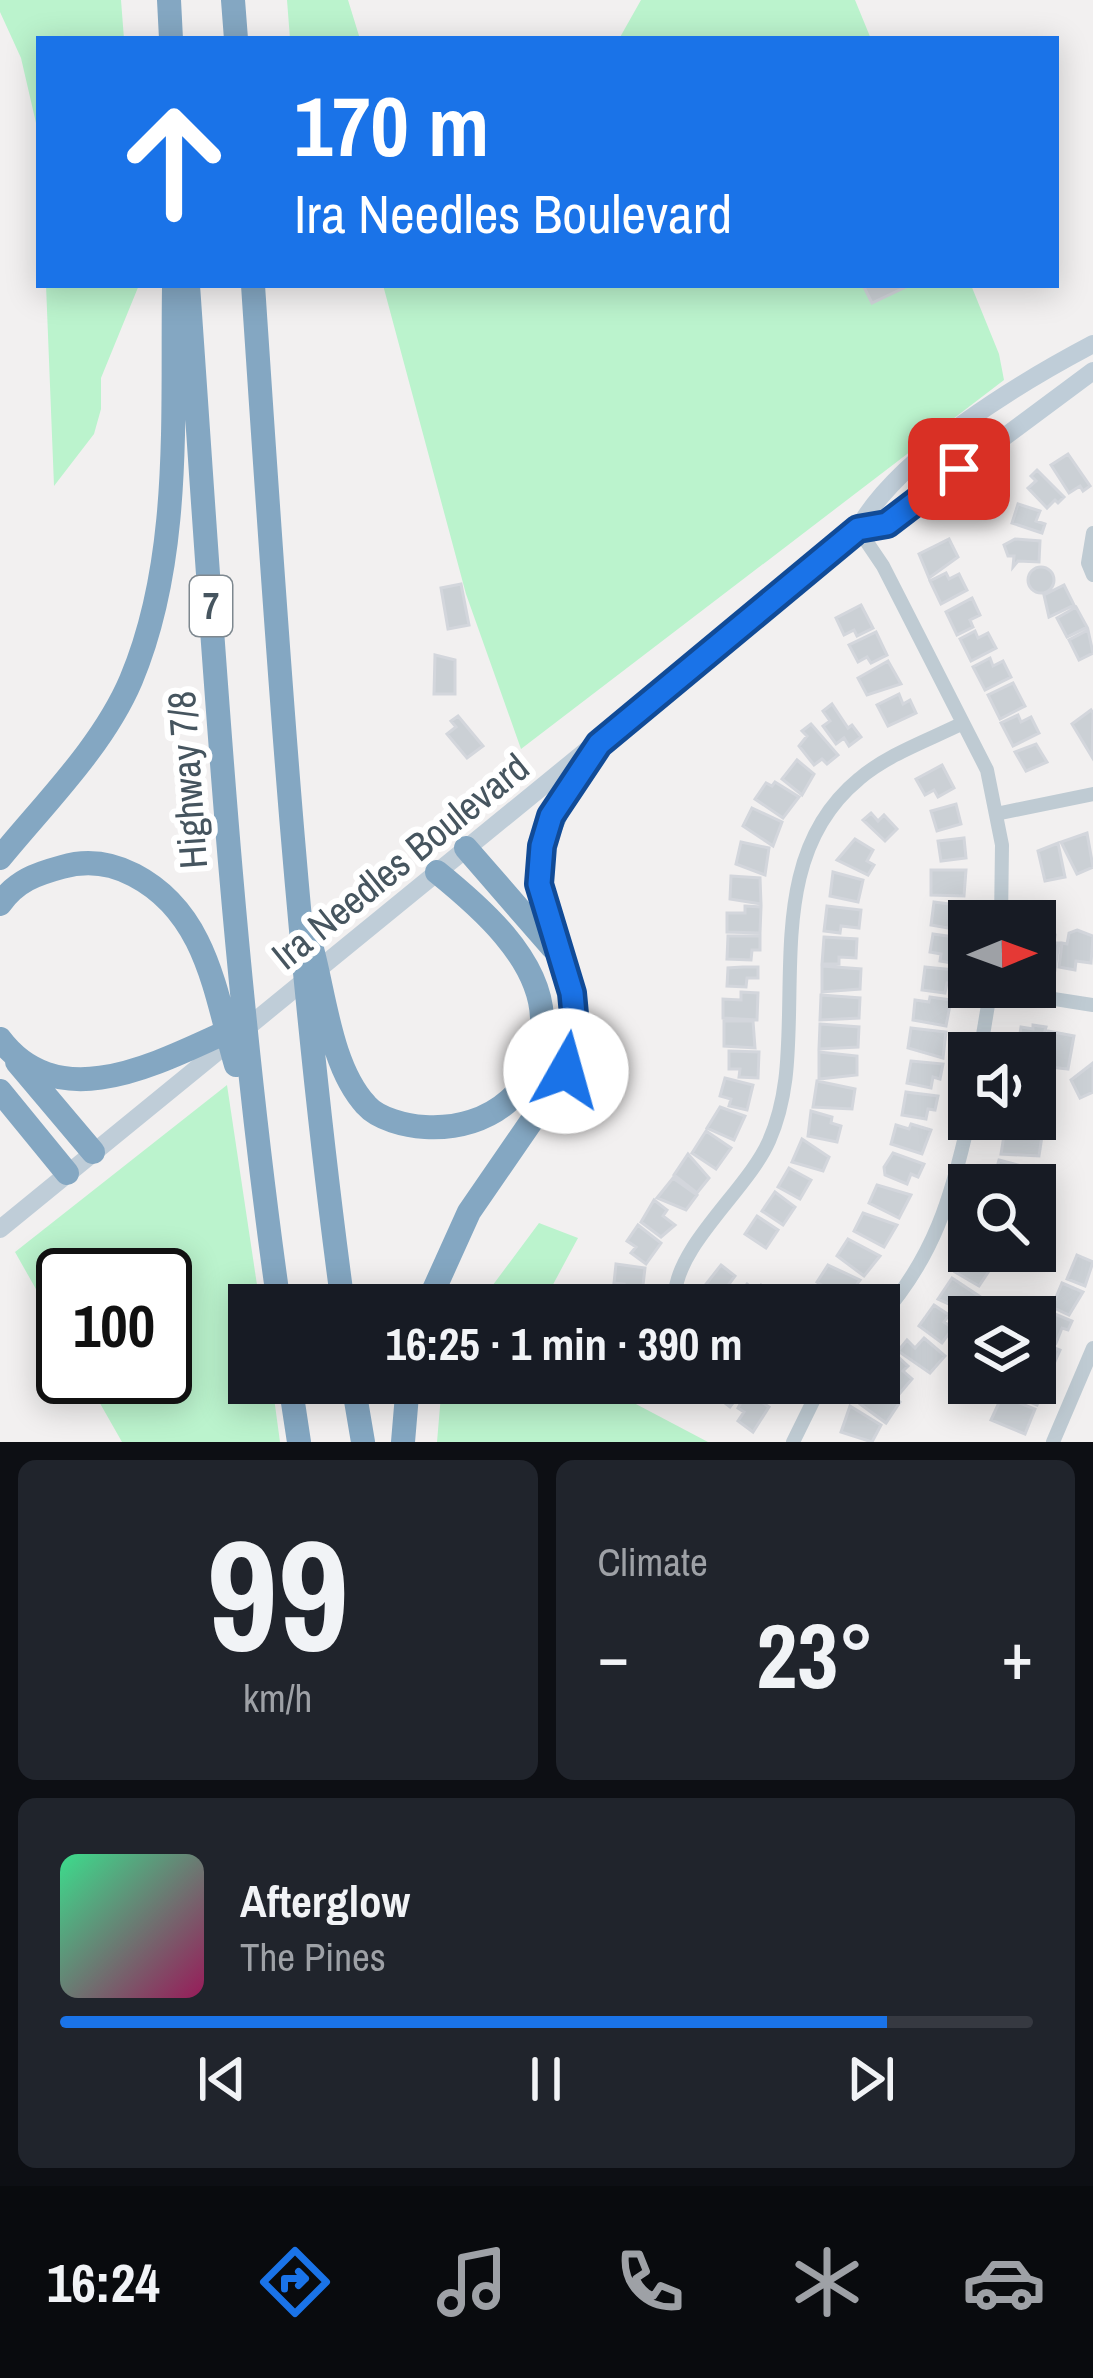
<!DOCTYPE html>
<html lang="en">
<head>
<meta charset="utf-8">
<style>
	:root { --surface:#171b24; --page:#20242c; --text:#f1f3f6; --muted:#9ea1a6; --line:#363941; --accent:#1a73e8 }
	body { margin:0; font-family:"Archivo Narrow",sans-serif; background:var(--page); color:var(--text); height:100vh; display:flex; flex-direction:column; font-size:45px; white-space:nowrap }
	* { box-sizing:border-box; margin:0 }
	p { font-size:39px; color:var(--muted) }
	.icon { flex:none; width:66px; height:66px; fill:none; stroke:currentColor; stroke-width:2; stroke-linecap:round; stroke-linejoin:round }
	.map { position:relative; height:1442px; overflow:hidden }
	.side { display:flex; flex-direction:column; gap:18px; padding:18px; background:#0d0f14; flex:1 }
	.side>* { flex:none }
	.guide { position:absolute; left:36px; top:36px; width:1023px; height:252px; border-radius:0px; box-shadow:0 6px 30px #0003; background:#1a73e8; color:#fff; overflow:hidden }
	.needle { width:78px; rotate:89deg }
	.tools { position:absolute; left:948px; top:900px; display:grid; gap:24px }
	.tools a { display:grid; place-items:center; width:108px; height:108px; border-radius:0px; background:var(--surface); box-shadow:0 6px 30px #0003; font-size:60px }
	.speed { position:absolute; left:36px; top:1248px; display:flex; gap:24px; font-size:60px; font-weight:700; text-align:center }
	.speed>* { display:grid; place-content:center; width:156px; height:156px; border-radius:50%; background:var(--surface); box-shadow:0 6px 30px #0003; line-height:1 }
	.speed .limit { border:6px solid #111; border-radius:18px; background:#fff; color:#111 }
	.pin { position:absolute; display:grid; place-items:center; width:102px; height:102px; color:#fff; margin:-51px; border-radius:24px; box-shadow:0 6px 18px #0006 }
	.me { position:absolute; width:132px; margin:-66px; rotate:7deg; stroke-linejoin:round; filter:drop-shadow(0 0 9px #0008) }
	.turn { display:flex; align-items:center; gap:42px; height:252px; padding:0 60px; font-size:54px }
	.turn .icon { width:156px; height:156px; stroke-width:2.5 }
	.turn b { display:block; font-size:84px; line-height:102px }
	.big { font-size:90px; font-weight:700; line-height:1.1 }
	.side .card { flex:1; display:flex; flex-direction:column; justify-content:center; gap:18px; min-width:0; padding:0 42px; border-radius:18px; background:var(--page) }
	.side .dial { align-items:center; gap:0 }
	.dial b { font-size:156px; line-height:1 }
	.song { display:flex; align-items:center; gap:36px }
	.cover { width:144px; height:144px; border-radius:18px; background:linear-gradient(135deg,hsl(150 70% 55%),hsl(330 70% 35%)) }
	.played { height:12px; border-radius:6px; background:linear-gradient(90deg,var(--accent) 85%,var(--line) 85%) }
	.keys { display:flex; justify-content:space-around; direction:ltr }
	.heat { display:flex; justify-content:space-between; align-items:center; font-size:66px; direction:ltr }
	.side .tiles { flex:1; display:grid; gap:18px; grid-template-columns:1fr 1fr }
	.card:last-child { grid-column:span 2 }
	.trip { position:absolute; left:228px; top:1284px; width:672px; height:120px; border-radius:0px; background:var(--surface); box-shadow:0 6px 30px #0003; font-weight:700; line-height:120px; text-align:center }
	.dock { display:flex; height:192px; justify-content:space-around; align-items:center; background:#090b0e; color:var(--muted) }
	.dock .icon { width:84px; height:84px }
	.dock .current { color:var(--accent) }
	.dock b { font-size:54px; color:var(--text) }
	.map>svg:first-child { display:block }
	.green { fill:#bbf3cd }
	.building { fill:#cbd0d5; stroke:#d3d6dc; stroke-width:3 }
	.lines { fill:none; stroke-linecap:round; stroke-linejoin:round }
	.street { stroke:#bfcbd3; stroke-width:14 }
	.secondary { stroke:#bfcdd8; stroke-width:18 }
	.highway { stroke:#84a7c2; stroke-width:24 }
	.route-casing { stroke:#114b97; stroke-width:30 }
	.route { stroke:#1a73e8; stroke-width:21 }
	.labels { text-anchor:middle; stroke-width:12; stroke-linejoin:round; paint-order:stroke }
	.shield { fill:#fff; stroke:#7e888f; stroke-width:3 }
	.shield-label { font-size:36px; font-weight:bold; fill:#46555f }
	.street-label { font-size:39px; fill:#46555f; stroke:#fff }
</style>
</head>
<body>
<div class="map">
<svg width="1093" height="1442" viewBox="0 0 1093 1442">
	<rect width="100%" height="100%" fill="#f2f0f0"/>
	<!-- green -->
	<path class="green" d="M0 0H121L124 39H39V136L21 58 0 12Z
		M287 0H348L360 39H290Z
		M641 0H855L871 39H619Z
		M46 285H139L101 378V409L94 434 54 486Z
		M383 285H971L999 354 1004 380 521 749 466 594Z
		M227 1085 260 1305H249V1383H272L280 1442H122L85 1377H165V1275H63V1337L15 1252Z
		M539 1223 578 1238 542 1305H478Z
		M442 1383H596L708 1442H437Z"/>
	<!-- building -->
	<path class="building" d="M863 285H910L872 303Z
		M1068 454 1090 486 1083 491 1080 486 1069 493 1051 465Z
		M1037 470 1064 497 1058 503 1055 500 1047 508 1028 488 1036 481 1031 476Z
		M1018 504 1040 511 1036 521 1045 524 1042 533 1012 523Z
		M949 539 958 557 929 578 919 554Z
		M1015 539 1040 541 1039 562 1018 561 1013 567 1014 556H1008L1004 545Z
		M1028 580a13 13 0 1 1 26 0a13 13 0 1 1-26 0Z
		M946 573 949 579 959 574 967 590 941 604 930 581Z
		M461 584 469 625 448 629 441 588Z
		M1064 585 1074 605 1049 617 1044 595Z
		M972 598 980 615 970 620 973 627 957 635 946 612Z
		M861 605 873 628 857 636 854 630 844 635 836 618Z
		M1076 607 1087 627 1067 637 1057 618Z
		M1088 630 1093 653 1079 660 1069 640Z
		M975 631 978 638 988 633 996 648 971 661 960 639Z
		M876 632 887 655 871 663 867 657 858 662 849 645Z
		M435 655 455 660V694H434Z
		M990 658 993 666 1003 661 1011 677 985 690 973 667Z
		M888 661 901 684 867 695 858 678Z
		M1013 683 1025 706 1000 719 988 695Z
		M899 694 903 704 910 700 916 713 888 726 877 705Z
		M832 704 848 728 852 725 861 737 849 746 844 738 836 744 823 726 830 721 823 711Z
		M1091 710 1093 713 1092 757 1072 724Z
		M1018 715 1021 722 1031 717 1039 733 1013 746 1001 723Z
		M458 716 483 746 467 758 447 734 456 727 451 721Z
		M811 724 838 755 827 764 822 759 814 765 799 746 807 736 802 731Z
		M1036 744 1047 762 1026 771 1015 752Z
		M797 760 814 774 802 795 782 779Z
		M942 765 954 788 938 797 934 790 925 795 916 779Z
		M775 782 799 797 783 818 755 799 766 783 772 786Z
		M956 804 961 824 937 831 931 811Z
		M752 808 782 822 773 846 743 826Z
		M871 813 878 821 884 815 897 829 885 841 863 820Z
		M1087 833 1093 867 1077 874 1061 842Z
		M964 838 966 858 941 861 938 841Z
		M855 839 873 850 867 861 874 865 868 875 837 860Z
		M741 842 769 848 765 875 736 864Z
		M1058 843 1065 877 1045 881 1038 851Z
		M931 870H966L964 896 931 895Z
		M833 872 863 880 858 902 830 896Z
		M731 876 760 878 761 904 730 899Z
		M934 902 965 906 963 920 956 919 954 929 931 925Z
		M745 906 761 907 760 933 727 932V913H745Z
		M827 906 861 910 859 928 841 926 840 933 824 931Z
		M1077 930 1093 936 1091 963 1076 961 1075 970 1059 967 1062 943 1067 944 1069 933Z
		M1035 932 1055 935 1054 943H1059L1055 970 1035 962Z
		M933 934 962 938 958 964 940 961 941 954 930 952Z
		M728 936H760V950H752L751 960 727 959Z
		M824 937 857 939 856 958 839 957V964H822Z
		M822 966 861 969 860 989 822 992Z
		M743 967H758V978H747L746 987 727 986 728 968Z
		M925 967 956 970 954 984 947 983 945 993 922 990Z
		M741 992 758 993 757 1020 723 1018V999L741 1000Z
		M821 995 860 998 859 1018 820 1020Z
		M930 997 951 1000 946 1026 913 1020 915 1000 929 1002Z
		M724 1021H753L755 1048 724 1046Z
		M820 1024 859 1027 858 1047 819 1049Z
		M1033 1025 1046 1027 1037 1060 1035 1053H1017L1021 1027 1033 1029Z
		M911 1028 946 1032 943 1058 908 1048Z
		M1048 1031 1074 1036 1068 1069 1049 1067Z
		M729 1051 759 1052 758 1078 739 1077 740 1069H729Z
		M819 1052 857 1056V1075L819 1079Z
		M911 1061 943 1064 940 1079 933 1077 931 1088 907 1083Z
		M1093 1063V1092L1080 1098 1071 1080Z
		M725 1078 753 1085 747 1110 729 1106 731 1099 720 1096Z
		M817 1081 855 1089 852 1109 813 1107Z
		M906 1092 938 1096 935 1110 928 1109 926 1119 902 1115Z
		M720 1107 745 1116 734 1140 707 1128Z
		M1035 1107 1047 1109 1044 1129 1006 1123 1007 1119H1035Z
		M811 1111 832 1117 831 1123 841 1126 837 1142 808 1136Z
		M911 1124 931 1130 922 1154 891 1144 896 1125 909 1129Z
		M1005 1129 1042 1136 1039 1156 1001 1154Z
		M706 1131 731 1148 716 1169 692 1153Z
		M802 1139 829 1157 823 1171 792 1162Z
		M893 1153 924 1164 918 1177 911 1174 907 1184 885 1175 884 1167Z
		M688 1154 709 1178 697 1193 674 1175Z
		M999 1160 1036 1170 1032 1185H992Z
		M789 1168 811 1180 800 1199 778 1187Z
		M673 1178 697 1195 686 1210 657 1198Z
		M877 1185 911 1195 899 1218 869 1203Z
		M775 1192 795 1207 783 1225 762 1211Z
		M654 1200 667 1210 663 1216 675 1225 661 1237 641 1222Z
		M863 1213 897 1225 884 1247 854 1231Z
		M757 1216 778 1230 766 1248 745 1234Z
		M638 1225 661 1243 646 1264 631 1253 636 1247 627 1241Z
		M848 1239 880 1256 864 1276 837 1256Z
		M968 1249 983 1258 979 1265 989 1271 979 1286 955 1272Z
		M1077 1255 1093 1262 1085 1286 1067 1279Z
		M616 1264 645 1268 642 1294 623 1291 624 1284 614 1283Z
		M721 1265 735 1276 729 1284 735 1289 724 1304 703 1288Z
		M828 1265 860 1280 845 1301 817 1282Z
		M952 1278 982 1298 971 1314 938 1299Z
		M1062 1283 1083 1292 1069 1315 1052 1307Z
		M747 1284 756 1291 761 1285 770 1292 761 1305 734 1301Z
		M934 1305 949 1315 944 1322 953 1328 942 1343 919 1326Z
		M1045 1310 1072 1321 1068 1330 1062 1328 1056 1343 1036 1335Z
		M924 1338 945 1356 930 1373 898 1351 907 1340 915 1348Z
		M1039 1342 1060 1350 1049 1375 1035 1369Z
		M895 1354 908 1366 903 1371 912 1379 900 1393 879 1374Z
		M1035 1375 1047 1380 1037 1405 1003 1391 1006 1383H1035Z
		M721 1383 745 1387 730 1407 713 1394Z
		M870 1383H879L900 1402 886 1423 860 1404Z
		M747 1392 769 1407 753 1432 738 1421 744 1412 738 1408Z
		M1002 1396 1035 1409 1025 1434 991 1420Z
		M850 1406 881 1425 872 1442 841 1432Z"/>
	<g class="lines">
		<!-- street -->
		<path class="street" d="M858 529 883 566 987 770 1002 845 1001 921
			M1093 533 1088 563 1093 575
			M996 814 1093 794
			M990 989 1093 1005
			M980 1053 991 987
			M680 1305 675 1295C677 1245 748 1189 769 1141 787 1100 788 1059 789 1015 791 930 786 839 859 779 888 754 929 740 963 723
			M879 1319C934 1258 952 1196 969 1119
			M792 1383 813 1395
			M793 1442 822 1383
			M1053 1442 1093 1348"/>
		<!-- secondary -->
		<path class="secondary" d="M858 529 887 524 1093 371
			M0 1229 858 529C898 456 1019 383 1093 344"/>
		<!-- highway -->
		<path class="highway" d="M169 0 171 39
			M233 0 236 39
			M188 285C212 626 231 967 279 1305
			M253 285C276 626 297 966 343 1305
			M466 848 552 947
			M0 858C45 803 103 746 131 680 182 559 172 416 174 287
			M0 904C16 881 36 874 62 867 86 860 111 863 134 875 207 913 215 993 236 1065
			M312 949C325 997 331 1067 366 1105 378 1119 406 1126 425 1127 491 1131 545 1088 542 1018 540 958 479 906 437 872
			M0 1039C62 1121 168 1057 240 1026
			M17 1062 93 1152
			M0 1091 67 1173
			M427 1305 469 1212 566 1071 576 1036 572 993 539 884 542 846 566 791 599 744
			M290 1383 299 1442
			M353 1383 363 1442
			M403 1442 408 1383"/>
	</g>
	<g class="lines">
		<defs>
			<path id="route" d="M566 1071 576 1036 572 993 539 884 542 846 551 816 599 744 858 529 887 524 959 469"/>
		</defs>
		<!-- route casing -->
		<use href="#route" class="route-casing"/>
		<!-- route -->
		<use href="#route" class="route"/>
	</g>
	<g class="labels">
		<!-- shield labels -->
		<rect class="shield" x="190" y="576" width="42" height="60" rx="9"/>
		<g class="shield-label">
			<text x="211" y="619">7</text>
		</g>
		<!-- street labels -->
		<g class="street-label">
			<text transform="translate(187 780) rotate(-94)" y="14">Highway 7/8</text>
			<text transform="translate(400 861) rotate(-39)" y="14">Ira Needles Boulevard</text>
		</g>
	</g>
</svg>
<div class="tools">
<a><svg class="needle" viewBox="-14 -14 28 28"><path d="M0-13l5 13h-10z" fill="#e53935"/><path d="M0 13l5-13h-10z" fill="#9ea1a6"/></svg></a>
<a><svg class="icon" aria-label="sound" viewBox="0 0 24 24"><path d="M4 9h4l5-4v14l-5-4H4zM17 9q2 3 0 6"/></svg></a>
<a><svg class="icon" aria-label="search" viewBox="0 0 24 24"><circle cx="10" cy="10" r="6"/><path d="M15 15l6 6"/></svg></a>
<a><svg class="icon" aria-label="layers" viewBox="0 0 24 24"><path d="M12 4l9 5-9 5-9-5zM3 14l9 5 9-5"/></svg></a>
</div>
<div class="speed"><div class="limit">100</div></div>
<div class="pin" style="left:959px;top:469px;background:#d93025"><svg class="icon" aria-label="arrive" viewBox="0 0 24 24"><path d="M6 21V4h12l-3 4 3 4H6"/></svg></div>
<svg class="me" style="left:566px;top:1071px" viewBox="-20 -20 40 40"><circle r="19" fill="#fff"/><path d="M0-13L10 11 0 6-10 11z" fill="#1a73e8"/></svg>
<div class="trip">16:25 · 1 min · 390 m</div>
<div class="guide">
<div class="turn"><svg class="icon" aria-label="ahead" viewBox="0 0 24 24"><path d="M12 20V5M6 11l6-6 6 6"/></svg><div><b>170 m</b>Ira Needles Boulevard</div></div>
</div>
</div>
<section class="side">
<div class="tiles">
<div class="card dial"><b>99</b><p>km/h</p></div>
<div class="card"><p>Climate</p>
<div class="heat"><a>−</a><b class="big">23°</b><a>+</a></div>
</div>
<div class="card">
<div class="song"><i class="cover"></i><div><b>Afterglow</b><p>The Pines</p></div></div>
<div class="played"></div>
<div class="keys"><svg class="icon" aria-label="previous" viewBox="0 0 24 24"><path d="M18 5L8 12l10 7zM5 5v14"/></svg><svg class="icon" aria-label="pause" viewBox="0 0 24 24"><path d="M8 5v14M16 5v14"/></svg><svg class="icon" aria-label="next" viewBox="0 0 24 24"><path d="M6 5l10 7-10 7zM19 5v14"/></svg></div>
</div>
</div>
</section>
<nav class="dock">
<b>16:24</b>
<svg class="icon current" aria-label="directions" viewBox="0 0 24 24"><path d="M12 3l9 9-9 9-9-9zM9 14v-3h6M13 9l2 2-2 2"/></svg>
<svg class="icon" aria-label="music" viewBox="0 0 24 24"><path d="M9 18V5l10-2v13"/><circle cx="6" cy="18" r="3"/><circle cx="16" cy="16" r="3"/></svg>
<svg class="icon" aria-label="phone" viewBox="0 0 24 24"><path d="M5 4h4l2 5-3 2q2 4 5 5l2-3 5 2v4C11 20 4 13 5 4z"/></svg>
<svg class="icon" aria-label="climate" viewBox="0 0 24 24"><path d="M12 3v18M4 7l16 10M4 17L20 7"/></svg>
<svg class="icon" aria-label="car" viewBox="0 0 24 24"><path d="M5 17H2v-5l4-1 3-4h7l3 4 3 1v5h-3M9 17h6M6 11h13"/><circle cx="7" cy="17" r="2"/><circle cx="17" cy="17" r="2"/></svg>
</nav>
</body>
</html>
